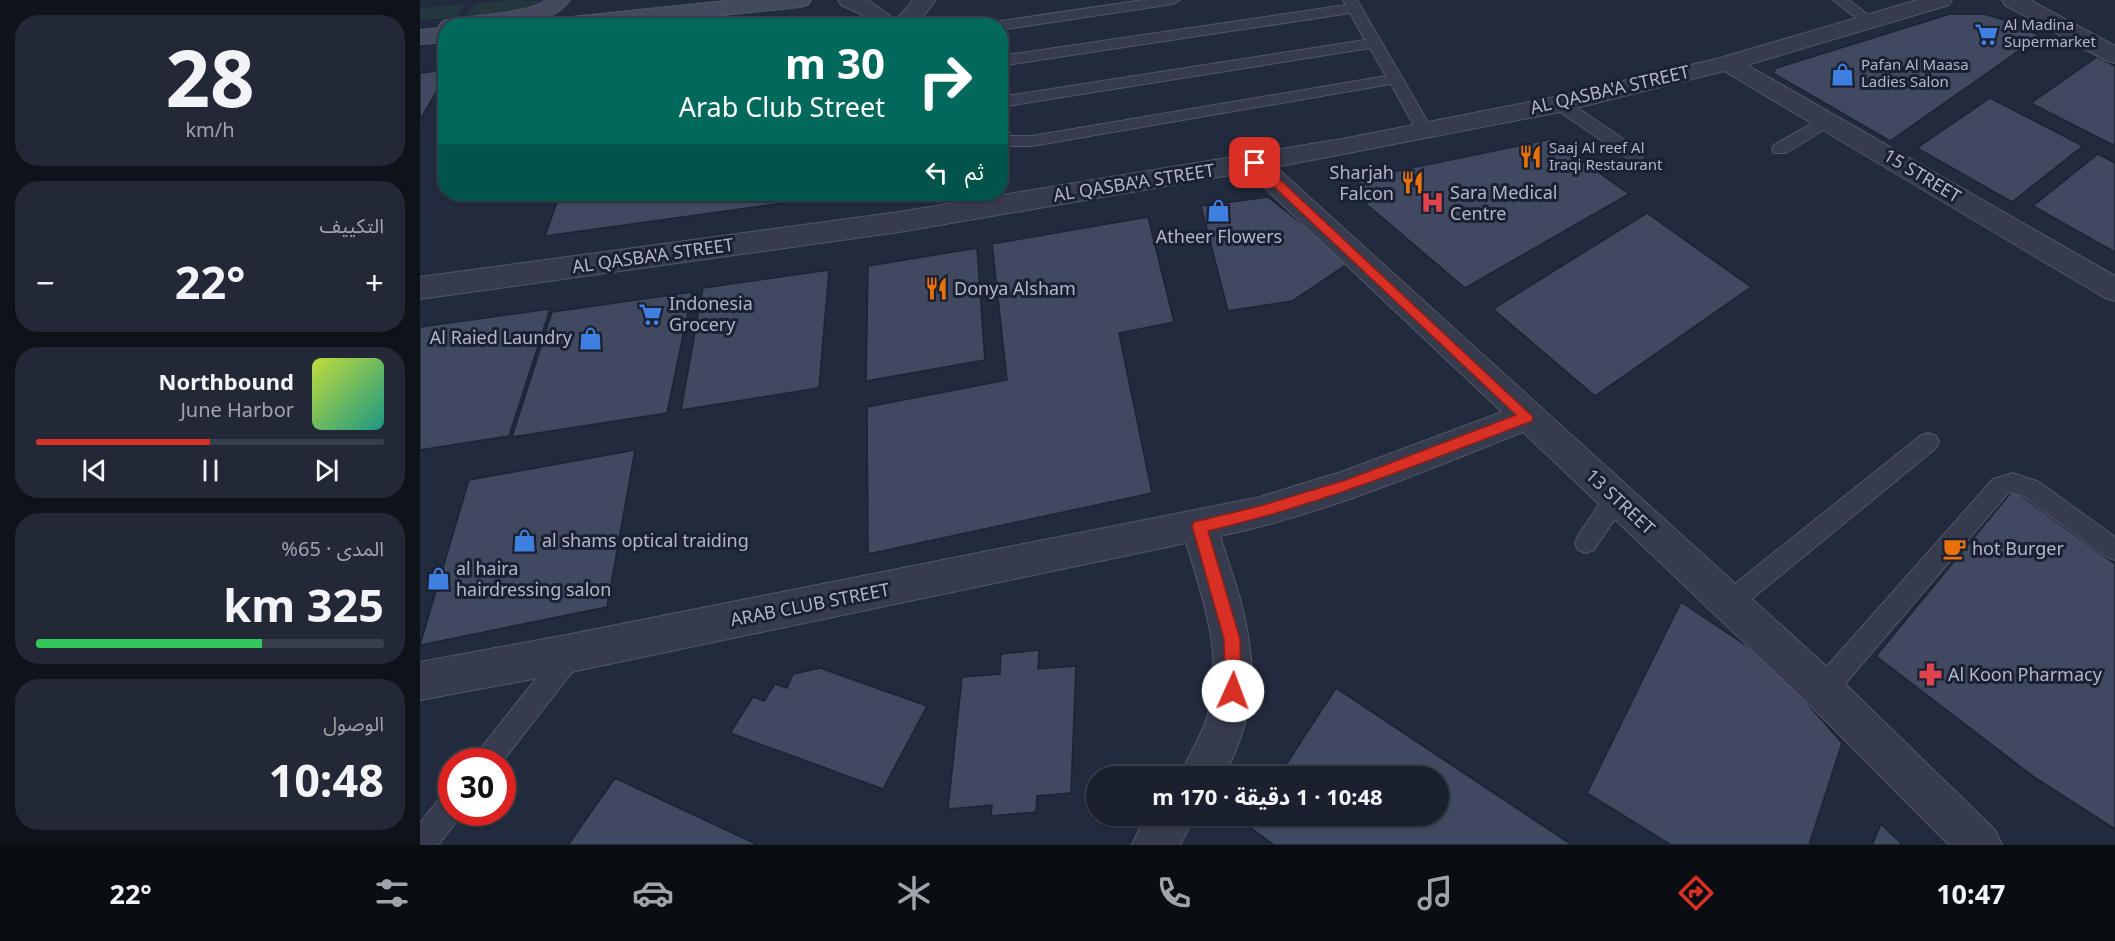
<!DOCTYPE html>
<html lang="ar">
<head>
<meta charset="utf-8">
<style>
	:root { --surface:#1a202e; --page:#232836; --text:#f1f3f6; --muted:#9fa3aa; --line:#383e4a; --accent:#d93025 }
	body { margin:0; font-family:"Noto Sans","Noto Sans Arabic",sans-serif; background:var(--page); color:var(--text); direction:rtl; height:100vh; display:flex; flex-direction:column; font-size:22px; white-space:nowrap }
	* { box-sizing:border-box; margin:0 }
	p { font-size:20px; color:var(--muted) }
	.icon { flex:none; width:33px; height:33px; fill:none; stroke:currentColor; stroke-width:2; stroke-linecap:round; stroke-linejoin:round }
	.map { position:relative; flex:1; overflow:hidden; direction:ltr }
	.sheet { display:flex; flex-direction:column; gap:15px; padding:15px; background:#0e1219; width:420px }
	.sheet>* { flex:none }
	.hud { position:absolute; left:18px; top:18px; width:570px; height:183px; border-radius:24px; box-shadow:0 2px 4px #0004,0 0 0 2px var(--line); direction:rtl; background:#00695c; color:#fff; overflow:hidden }
	.speed { position:absolute; left:18px; top:748px; display:flex; gap:12px; font-size:30px; font-weight:700; text-align:center }
	.speed>* { display:grid; place-content:center; width:78px; height:78px; border-radius:50%; background:var(--surface); box-shadow:0 2px 4px #0004,0 0 0 2px var(--line); line-height:1 }
	.speed .limit { border:9px solid #d22; background:#fff; color:#111 }
	.pin { position:absolute; display:grid; place-items:center; width:51px; height:51px; color:#fff; margin:-26px; border-radius:12px; box-shadow:0 3px 9px #0006 }
	.me { position:absolute; width:66px; margin:-33px; rotate:2deg; stroke-linejoin:round; filter:drop-shadow(0 0 4px #0008) }
	.turn { display:flex; align-items:center; gap:21px; height:126px; padding:0 24px; font-size:27px }
	.turn .icon { width:78px; height:78px; stroke-width:2.5 }
	.turn b { display:block; font-size:42px; line-height:51px }
	.then { display:flex; align-items:center; height:57px; padding:0 24px; background:#0003; gap:12px; font-size:22px }
	.big { font-size:45px; font-weight:700; line-height:1.1 }
	.sheet .tile { flex:1; display:flex; flex-direction:column; justify-content:center; gap:9px; min-width:0; padding:0 21px; border-radius:24px; background:var(--page) }
	.sheet .dial { align-items:center; gap:0 }
	.dial b { font-size:78px; line-height:1 }
	.song { display:flex; align-items:center; gap:18px }
	.cover { width:72px; height:72px; border-radius:9px; background:linear-gradient(135deg,hsl(70 70% 55%),hsl(170 70% 35%)) }
	.played { height:6px; border-radius:3px; background:linear-gradient(90deg,var(--accent) 50%,var(--line) 50%) }
	.keys { display:flex; justify-content:space-around; direction:ltr }
	.heat { display:flex; justify-content:space-between; align-items:center; font-size:33px; direction:ltr }
	.charge { height:9px; border-radius:4px; background:linear-gradient(90deg,#34c759 65%,var(--line) 0) }
	.trip { position:absolute; left:666px; top:766px; width:363px; height:60px; border-radius:30px; background:var(--surface); box-shadow:0 2px 4px #0004,0 0 0 2px var(--line); font-weight:700; line-height:60px; text-align:center; direction:rtl }
	.tab-bar { display:flex; height:96px; justify-content:space-around; align-items:center; background:#0a0d12; color:var(--muted) }
	.tab-bar .icon { width:42px; height:42px }
	.tab-bar .selected { color:var(--accent) }
	.tab-bar b { font-size:27px; color:var(--text) }
	main { display:flex; flex:1; min-height:0 }
	.map>svg:first-child { display:block }
	.green { fill:#24373e }
	.building { fill:#40495f; stroke:#1d2334; stroke-width:1.5 }
	.lines { fill:none; stroke-linecap:round; stroke-linejoin:round }
	.service-casing { stroke:#515768; stroke-width:2 }
	.minor-casing { stroke:#515768; stroke-width:2 }
	.secondary-casing { stroke:#515768; stroke-width:2 }
	.service { fill:#363c4d; fill-rule:evenodd }
	.minor { fill:#363c4d; fill-rule:evenodd }
	.secondary { fill:#434a60; fill-rule:evenodd }
	.route { fill:#d93025; stroke:#8d1f18; stroke-width:1.5 }
	.labels { text-anchor:middle; stroke-width:6; stroke-linejoin:round; paint-order:stroke }
	.far-poi-label { font-size:15px; fill:#b1b7c9; stroke:#1b2132; text-anchor:start }
	.street-label { font-size:18px; fill:#b1b7c9; stroke:#1b2132 }
	.poi-label { font-size:18px; fill:#b1b7c9; stroke:#1b2132; text-anchor:start }
</style>
</head>
<body>
<main>
<div class="map">
<svg width="1695" height="845" viewBox="0 0 1695 845">
	<rect width="100%" height="100%" fill="#222a3d"/>
	<!-- green -->
	<path class="green" d="M96 0 120 1 118 6 105 12 46 17 55 3Z
		M44 4 36 18 0 20V8Z"/>
	<!-- building -->
	<path class="building" d="M1530 14H1564L1588 21 1620 36 1470 141 1353 73 1356 68Z
		M1677 57 1695 66V143L1693 145 1611 103Z
		M26 70V75L0 120V73Z
		M1570 98 1663 146 1592 202 1497 148Z
		M1131 139 1209 194 1045 288 938 197V179Z
		M1678 154 1695 163V252L1613 206Z
		M140 194H401L400 198 125 236Z
		M848 197 930 262 872 301 808 311 781 206Z
		M1227 213 1331 287 1175 396 1073 309Z
		M728 217 754 322 699 333 732 493 448 554 447 407 587 380 572 244Z
		M557 248 565 360 446 381 448 266Z
		M409 270 399 388 261 410 283 288Z
		M272 292 247 413 92 437 132 312Z
		M130 309 89 436 0 450V327Z
		M215 450 187 607 0 645 49 480Z
		M1593 490 1695 564V829L1614 777 1456 656Z
		M1261 602 1351 662 1422 743 1389 845H1251L1167 793Z
		M619 650 618 669 656 666 651 793 617 796 616 812 571 816 572 805 528 809 542 677 580 674 581 654Z
		M400 668 507 706 463 789 310 733 333 697 344 701 355 684 367 688 373 674Z
		M916 688 1152 845H854L827 825 833 816H1018V777H858Z
		M195 778 338 845H148Z
		M1461 824 1483 845H1452Z"/>
	<g class="lines">
		<defs>
			<path id="service" d="M723 0H760L753 4 580 30V26H568L575 22Z
				M923 0H937L1013 131 1011 135H999L971 84 612 146H580V136H612L966 76 950 48 580 107V97L945 40 930 13 580 66V56L926 5Z
				M1413 0H1429L1457 22 1450 26 1445 25Z
				M1140 99 1146 100 1221 151 1223 155 1221 159H1209L1134 108 1132 104Z
				M1407 115 1413 116 1415 120 1413 124 1366 153H1354L1352 149 1354 145Z
				M1508 433 1516 436 1519 442 1516 448 1317 611 1309 614 1301 611 1297 603 1301 595 1500 436Z
				M1593 473 1619 482 1695 537V560L1687 557 1603 496 1589 492 1412 699 1403 702 1394 699 1390 690 1394 681 1573 479Z
				M1196 488 1204 491 1207 498 1204 505 1174 550 1166 553 1158 550 1155 543 1158 536 1188 491Z
				M151 642 160 646 163 654 160 662 82 762H53L57 753 142 646Z
				M32 792V813L42 815 18 845H0V823L22 795Z"/>
			<path id="minor" d="M418 0H448L476 20 493 0H516L496 26H455L439 13 421 5Z
				M1497 0H1532L1529 5 1327 65 1695 276V301L1685 298 1304 71 1140 112 856 167 1417 676 1575 830 1582 845H1529L1389 704 1103 432C1004 471 905 514 800 536 830 625 851 689 803 777H759C768 756 782 737 788 714 804 657 783 597 766 543L151 672 0 700V662L151 634 840 497 924 471 1082 412 828 172 479 232 0 299V277L479 212 922 139 1140 96 1300 58Z
				M1582 0H1610L1695 46V63L1687 61 1585 5Z
				M728 816H775L760 845H712L719 830Z"/>
			<path id="secondary" d="M126 0H150C127 33 61 26 26 26V42L0 44V30L21 28 19 26 23 21C49 15 108 15 126 0Z
				M315 0H391L388 5 380 7 202 26H121L124 21 132 19Z"/>
		</defs>
		<!-- service casing -->
		<use href="#service" class="service-casing"/>
		<!-- minor casing -->
		<use href="#minor" class="minor-casing"/>
		<!-- secondary casing -->
		<use href="#secondary" class="secondary-casing"/>
		<!-- service -->
		<use href="#service" class="service"/>
		<!-- minor -->
		<use href="#minor" class="minor"/>
		<!-- secondary -->
		<use href="#secondary" class="secondary"/>
	</g>
	<!-- route -->
	<path class="route" d="M835 159 839 160 1113 417 1112 421C1005 462 899 505 788 531L820 639 821 691 819 696 813 699 807 696 805 691 804 639 772 526 774 522 840 506 926 480 1096 415 831 165 830 163Z"/>
	<!-- icons -->
	<defs>
		<symbol id="supermarket-bare" viewBox="-9 -9 18 18"><path d="M-6-5.5h2.5l.6 2H6L4.5 2H-2.5L-4.4-4H-6ZM-1.5 3.2a1.3 1.3 0 1 0 .1 0ZM3 3.2a1.3 1.3 0 1 0 .1 0Z" fill="#3f7fe0" stroke="#1b2132" stroke-width="2.5" paint-order="stroke"/></symbol>
		<symbol id="shop-bare" viewBox="-9 -9 18 18"><path d="M-5-2.5h2.3a2.7 3.5 0 0 1 5.4 0H5L5.5 6h-11ZM-1.5-2.5h3a1.5 2.3 0 0 0-3 0Z" fill="#3f7fe0" stroke="#1b2132" stroke-width="2.5" paint-order="stroke"/></symbol>
		<symbol id="restaurant-bare" viewBox="-9 -9 18 18"><path d="M-5-6h1v4h1v-4h1v4h1v-4h1v5L-1.5 .5V6h-2V.5L-5-1ZM5-6V6H3V1.5H1.5Q1.5-4 5-6Z" fill="#e8710a" stroke="#1b2132" stroke-width="2.5" paint-order="stroke"/></symbol>
		<symbol id="hospital-bare" viewBox="-9 -9 18 18"><path d="M-5-5h3v3.5h4V-5h3V5h-3V1.5h-4V5h-3Z" fill="#e0444e" stroke="#1b2132" stroke-width="2.5" paint-order="stroke"/></symbol>
		<symbol id="cafe-bare" viewBox="-9 -9 18 18"><path d="M-5.5-4.5H6V0H3Q3 3.5 0 3.5H-2.5Q-5.5 3.5-5.5 0ZM3-3.2v2h1.7v-2ZM-6 4.5H4V6H-6Z" fill="#e8710a" stroke="#1b2132" stroke-width="2.5" paint-order="stroke"/></symbol>
		<symbol id="pharmacy-bare" viewBox="-9 -9 18 18"><path d="M-2-6h4v4h4v4h-4v4h-4v-4h-4v-4h4Z" fill="#e0444e" stroke="#1b2132" stroke-width="2.5" paint-order="stroke"/></symbol>
	</defs>
	<g fill-rule="evenodd">
		<use href="#supermarket-bare" x="1550" y="18" width="33" height="33"/>
		<use href="#shop-bare" x="1406" y="58" width="33" height="33"/>
		<use href="#restaurant-bare" x="1094" y="140" width="33" height="33"/>
		<use href="#restaurant-bare" x="976" y="166" width="33" height="33"/>
		<use href="#hospital-bare" x="996" y="186" width="33" height="33"/>
		<use href="#shop-bare" x="782" y="194" width="33" height="33"/>
		<use href="#restaurant-bare" x="500" y="272" width="33" height="33"/>
		<use href="#supermarket-bare" x="214" y="298" width="33" height="33"/>
		<use href="#shop-bare" x="154" y="322" width="33" height="33"/>
		<use href="#shop-bare" x="88" y="524" width="33" height="33"/>
		<use href="#cafe-bare" x="1518" y="532" width="33" height="33"/>
		<use href="#shop-bare" x="2" y="562" width="33" height="33"/>
		<use href="#pharmacy-bare" x="1494" y="658" width="33" height="33"/>
	</g>
	<g class="labels">
		<!-- far-poi labels -->
		<g class="far-poi-label">
			<text x="1584" y="30">Al Madina<tspan x="1584" dy="17">Supermarket</tspan></text>
			<text x="1441" y="70">Pafan Al Maasa<tspan x="1441" dy="17">Ladies Salon</tspan></text>
			<text x="1129" y="153">Saaj Al reef Al<tspan x="1129" dy="17">Iraqi Restaurant</tspan></text>
		</g>
		<!-- street labels -->
		<g class="street-label">
			<text transform="translate(1190 90) rotate(-13)" y="6">AL QASBA'A STREET</text>
			<text transform="translate(1502 176) rotate(31)" y="6">15 STREET</text>
			<text transform="translate(714 183) rotate(-9)" y="6">AL QASBA'A STREET</text>
			<text transform="translate(233 256) rotate(-8)" y="6">AL QASBA'A STREET</text>
			<text transform="translate(1200 502) rotate(43)" y="6">13 STREET</text>
			<text transform="translate(390 605) rotate(-11)" y="6">ARAB CLUB STREET</text>
		</g>
		<!-- poi labels -->
		<g class="poi-label">
			<text x="974" y="179" text-anchor="end">Sharjah<tspan x="974" dy="21">Falcon</tspan></text>
			<text x="1030" y="199">Sara Medical<tspan x="1030" dy="21">Centre</tspan></text>
			<text x="799" y="243" text-anchor="middle">Atheer Flowers</text>
			<text x="534" y="295">Donya Alsham</text>
			<text x="249" y="310">Indonesia<tspan x="249" dy="21">Grocery</tspan></text>
			<text x="152" y="344" text-anchor="end">Al Raied Laundry</text>
			<text x="122" y="547">al shams optical traiding</text>
			<text x="1552" y="555">hot Burger</text>
			<text x="36" y="575">al haira<tspan x="36" dy="21">hairdressing salon</tspan></text>
			<text x="1528" y="681">Al Koon Pharmacy</text>
		</g>
	</g>
</svg>
<div class="speed"><div class="limit">30</div></div>
<div class="pin" style="left:835px;top:163px;background:#d93025"><svg class="icon" aria-label="arrive" viewBox="0 0 24 24"><path d="M6 21V4h12l-3 4 3 4H6"/></svg></div>
<svg class="me" style="left:813px;top:691px" viewBox="-20 -20 40 40"><circle r="19" fill="#fff"/><path d="M0-13L10 11 0 6-10 11z" fill="#d93025"/></svg>
<div class="trip">10:48 · 1 دقيقة · 170 m</div>
<div class="hud">
<div class="turn"><svg class="icon" aria-label="right" viewBox="0 0 24 24"><path d="M7 20v-9h11M14 6l5 5-5 5"/></svg><div><b>30 m</b>Arab Club Street</div></div>
<div class="then">ثم<svg class="icon" aria-label="left" viewBox="0 0 24 24"><path d="M17 20v-9H6M10 6l-5 5 5 5"/></svg></div>
</div>
</div>
<section class="sheet">
<div class="tile dial"><b>28</b><p>km/h</p></div>
<div class="tile"><p>التكييف</p>
<div class="heat"><a>−</a><b class="big">22°</b><a>+</a></div>
</div>
<div class="tile">
<div class="song"><i class="cover"></i><div><b>Northbound</b><p>June Harbor</p></div></div>
<div class="played"></div>
<div class="keys"><svg class="icon" aria-label="previous" viewBox="0 0 24 24"><path d="M18 5L8 12l10 7zM5 5v14"/></svg><svg class="icon" aria-label="pause" viewBox="0 0 24 24"><path d="M8 5v14M16 5v14"/></svg><svg class="icon" aria-label="next" viewBox="0 0 24 24"><path d="M6 5l10 7-10 7zM19 5v14"/></svg></div>
</div>
<div class="tile"><p>المدى · 65%</p><b class="big">325 km</b><div class="charge"></div></div>
<div class="tile"><p>الوصول</p><b class="big">10:48</b></div>
</section>
</main>
<nav class="tab-bar">
<b>10:47</b>
<svg class="icon selected" aria-label="directions" viewBox="0 0 24 24"><path d="M12 3l9 9-9 9-9-9zM9 14v-3h6M13 9l2 2-2 2"/></svg>
<svg class="icon" aria-label="music" viewBox="0 0 24 24"><path d="M9 18V5l10-2v13"/><circle cx="6" cy="18" r="3"/><circle cx="16" cy="16" r="3"/></svg>
<svg class="icon" aria-label="phone" viewBox="0 0 24 24"><path d="M5 4h4l2 5-3 2q2 4 5 5l2-3 5 2v4C11 20 4 13 5 4z"/></svg>
<svg class="icon" aria-label="climate" viewBox="0 0 24 24"><path d="M12 3v18M4 7l16 10M4 17L20 7"/></svg>
<svg class="icon" aria-label="car" viewBox="0 0 24 24"><path d="M5 17H2v-5l4-1 3-4h7l3 4 3 1v5h-3M9 17h6M6 11h13"/><circle cx="7" cy="17" r="2"/><circle cx="17" cy="17" r="2"/></svg>
<svg class="icon" aria-label="filters" viewBox="0 0 24 24"><path d="M4 7h16M4 17h16"/><circle cx="9" cy="7" r="2"/><circle cx="15" cy="17" r="2"/></svg>
<b>22°</b>
</nav>
</body>
</html>
